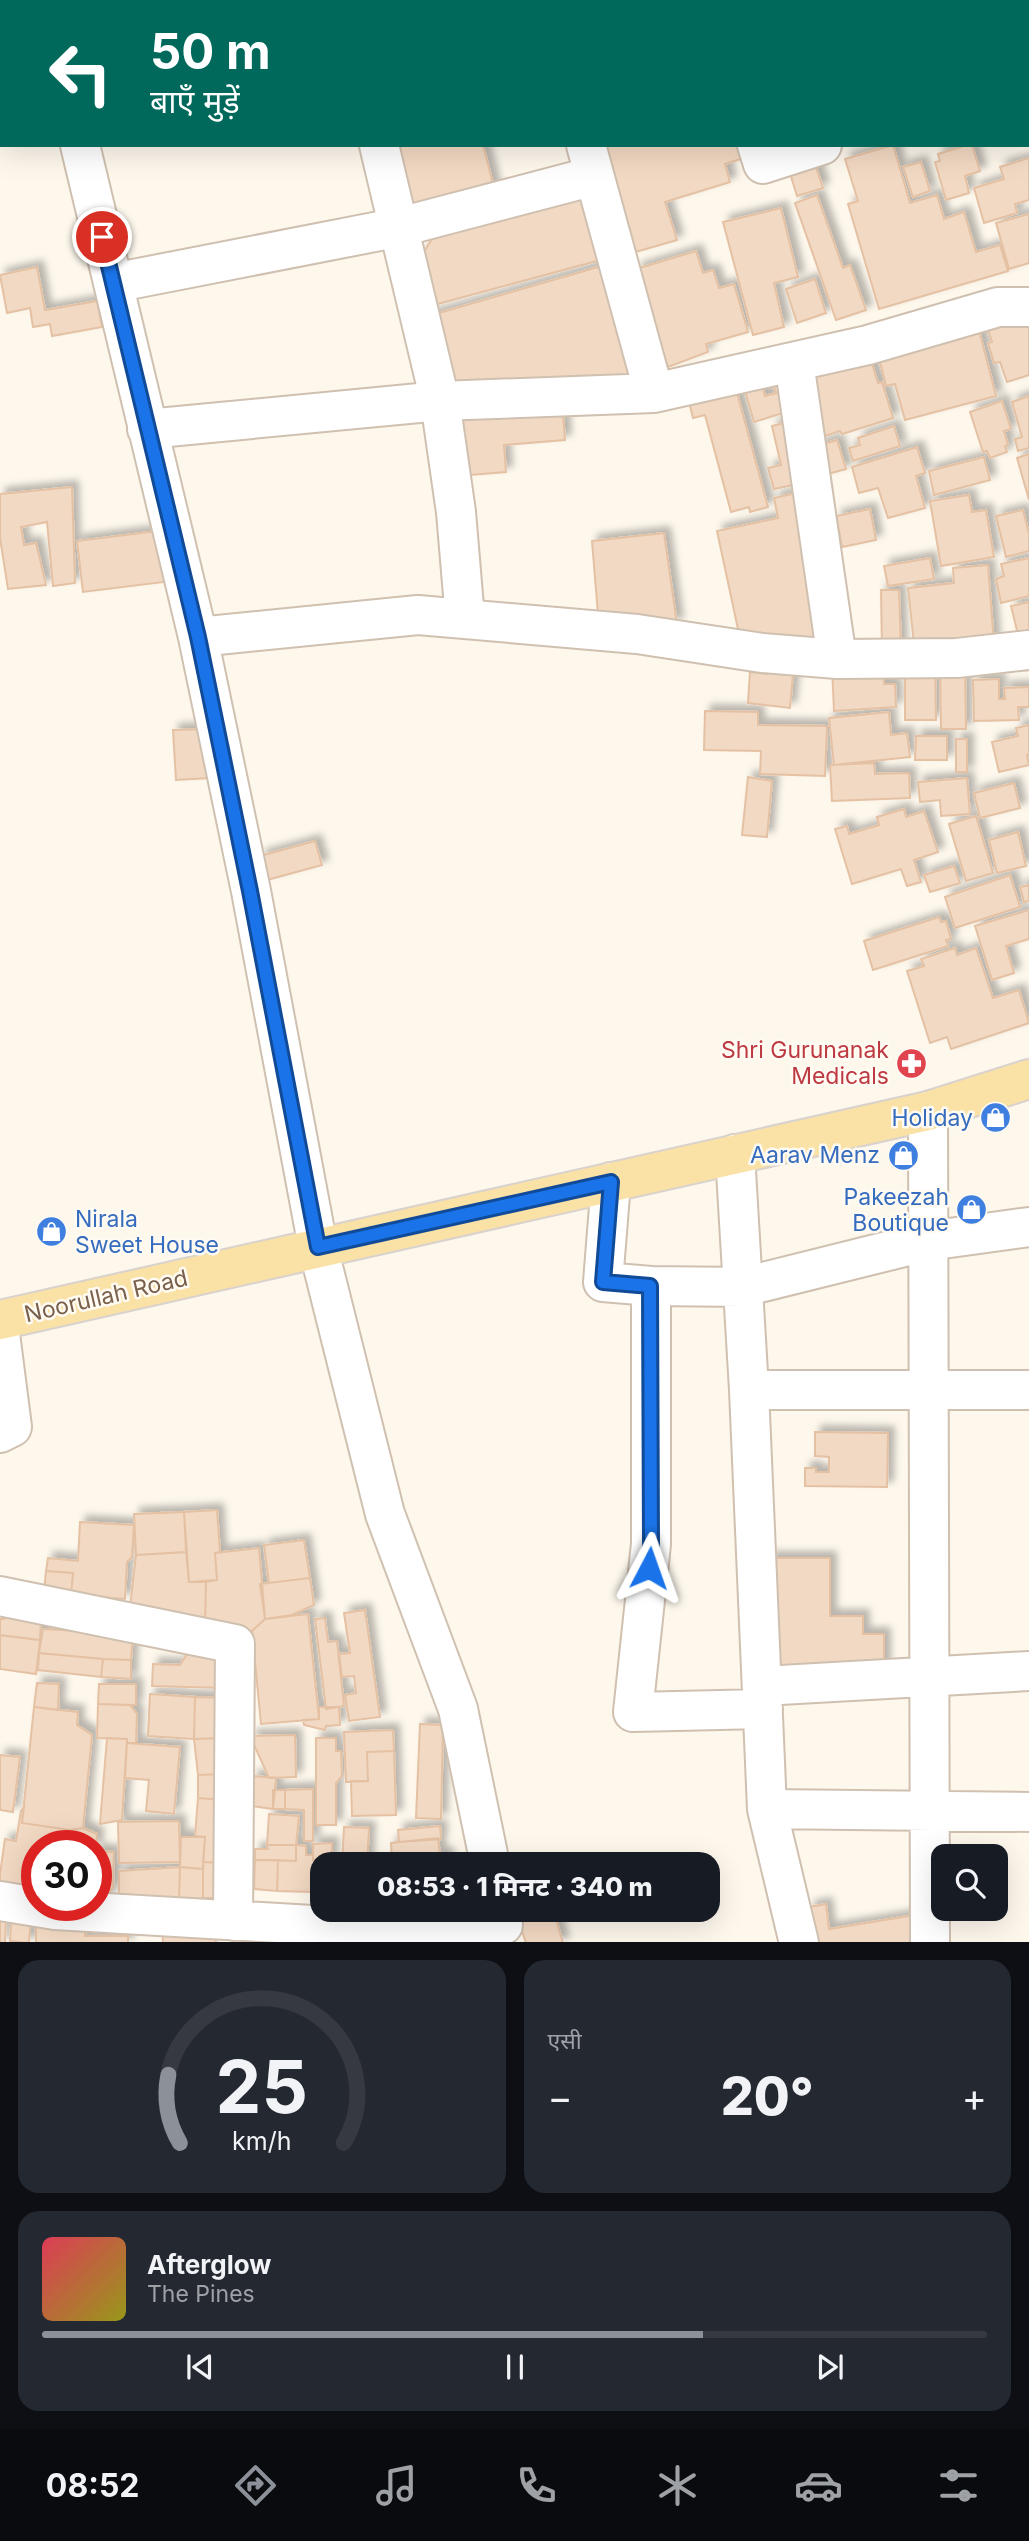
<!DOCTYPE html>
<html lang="hi">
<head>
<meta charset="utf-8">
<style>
	:root { --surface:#171b24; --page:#242831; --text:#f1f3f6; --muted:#9ea1a6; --line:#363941; --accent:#8c9099 }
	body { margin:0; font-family:Inter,"Noto Sans Devanagari",sans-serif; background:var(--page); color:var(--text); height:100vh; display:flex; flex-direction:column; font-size:26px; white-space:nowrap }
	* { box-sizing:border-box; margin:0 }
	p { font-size:23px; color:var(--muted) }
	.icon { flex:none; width:38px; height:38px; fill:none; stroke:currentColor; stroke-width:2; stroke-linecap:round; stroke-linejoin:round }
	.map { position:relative; height:1942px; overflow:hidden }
	.panel { display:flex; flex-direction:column; gap:18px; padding:18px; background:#0d0f14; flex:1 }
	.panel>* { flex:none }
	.banner { position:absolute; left:0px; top:0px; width:1029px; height:147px; box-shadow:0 7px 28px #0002; background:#00695c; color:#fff; overflow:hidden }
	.tools { position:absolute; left:931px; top:1844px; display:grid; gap:14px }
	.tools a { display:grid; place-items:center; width:77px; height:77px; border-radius:14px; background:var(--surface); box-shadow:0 7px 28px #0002; font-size:35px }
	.speed { position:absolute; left:21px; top:1830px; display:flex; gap:14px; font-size:35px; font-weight:700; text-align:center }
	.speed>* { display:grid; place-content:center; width:91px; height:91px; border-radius:50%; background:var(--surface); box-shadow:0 7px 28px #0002; line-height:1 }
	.speed .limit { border:10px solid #d22; background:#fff; color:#111 }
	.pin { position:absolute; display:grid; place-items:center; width:60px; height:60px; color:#fff; margin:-30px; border:4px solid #fff; border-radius:50%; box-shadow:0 2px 7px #0007 }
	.me { position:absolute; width:77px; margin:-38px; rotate:4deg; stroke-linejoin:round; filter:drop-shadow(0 0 5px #0008) }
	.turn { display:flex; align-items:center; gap:24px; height:147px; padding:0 35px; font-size:32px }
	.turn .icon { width:91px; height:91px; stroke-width:2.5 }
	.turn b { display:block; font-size:49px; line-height:60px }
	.big { font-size:52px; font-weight:800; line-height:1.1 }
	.panel .card { flex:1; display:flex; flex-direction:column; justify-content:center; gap:10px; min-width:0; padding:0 24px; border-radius:21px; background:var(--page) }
	.panel .dial { align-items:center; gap:0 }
	.dial svg { height:182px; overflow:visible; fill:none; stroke:var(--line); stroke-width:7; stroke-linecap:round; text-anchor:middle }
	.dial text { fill:var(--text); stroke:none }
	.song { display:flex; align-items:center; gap:21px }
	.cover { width:84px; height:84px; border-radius:10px; background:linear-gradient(135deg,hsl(350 70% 55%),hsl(60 70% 35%)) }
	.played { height:7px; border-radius:4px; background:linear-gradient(90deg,var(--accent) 70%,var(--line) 70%) }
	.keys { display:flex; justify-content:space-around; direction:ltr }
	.heat { display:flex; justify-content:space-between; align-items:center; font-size:38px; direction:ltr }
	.panel .tiles { flex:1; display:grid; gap:18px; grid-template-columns:1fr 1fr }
	.card:last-child { grid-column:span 2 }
	.trip { position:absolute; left:310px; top:1852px; width:410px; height:70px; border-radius:21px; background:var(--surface); box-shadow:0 7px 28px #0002; font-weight:800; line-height:70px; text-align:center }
	.menu { display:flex; height:112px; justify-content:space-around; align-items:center; background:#090b0e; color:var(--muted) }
	.menu .icon { width:49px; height:49px }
	.menu .on { color:var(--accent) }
	.menu b { font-size:32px; color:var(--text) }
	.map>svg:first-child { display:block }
	.building { fill:#f2d9c3; stroke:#e5c1a4; stroke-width:2; filter:url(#shadow) }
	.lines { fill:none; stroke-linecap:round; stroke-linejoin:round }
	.minor-casing { stroke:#d0c0b0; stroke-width:42 }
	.major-casing { stroke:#d9d2cd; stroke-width:42 }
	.minor { stroke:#fff; stroke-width:38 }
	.major { stroke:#fae1a6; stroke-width:38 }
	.route-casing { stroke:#114b97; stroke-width:18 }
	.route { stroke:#1a73e8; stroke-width:12 }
	.labels { text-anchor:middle; stroke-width:5; stroke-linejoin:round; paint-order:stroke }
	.health-label { font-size:23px; fill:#be3a42; stroke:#fffbf3; text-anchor:end }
	.shop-label { font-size:23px; fill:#366cbe; stroke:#fffbf3; text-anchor:end }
	.street-label { font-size:23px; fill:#79604d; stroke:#fffbf3 }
</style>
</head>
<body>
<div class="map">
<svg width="1029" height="1943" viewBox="0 0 1029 1943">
	<defs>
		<filter id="shadow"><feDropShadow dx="6" dy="-6" stdDeviation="3.5" flood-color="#0004"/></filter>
	</defs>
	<rect width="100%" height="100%" fill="#fdf7ec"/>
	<!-- building -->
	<path class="building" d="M431 0H484V2H424Z
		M651 0H704V2H645Z
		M723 0H785L786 2H724Z
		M904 0H983V2H905Z
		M0 27H2L0 132Z
		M386 145H483L497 199 405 221Z
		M599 145H750L753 155 725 164 730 182 665 202 677 240 632 253Z
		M893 145 910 203 937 195 944 219 964 212 976 252 1000 245 1008 271 879 309 848 204 858 201 845 159Z
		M967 145H972L980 171 965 176 969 193 946 200 935 162 940 161 938 154Z
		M1029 158V200L1015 204 1017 213 984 223 974 188 1004 179 1000 167Z
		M921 162 930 191 913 197 903 167Z
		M815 164 823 188 797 196 790 173Z
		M588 192 604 259 423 308 414 269 440 225Z
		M817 195 843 268 850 265 866 310 836 320 795 203Z
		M781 208 798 277 774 283 784 327 753 335 723 222Z
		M1029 214V263L1009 269 996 223Z
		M696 251 703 273 713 270 719 288 734 284 748 332 706 344 708 352 668 367 636 269Z
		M612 263 642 378 445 388 425 317Z
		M37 267 45 310 97 301 102 327 52 336 50 324 33 327 30 308 7 313 0 275Z
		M815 279 826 313 797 323 786 289Z
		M1029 317V375L1007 382 1000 362 994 363 988 343 992 342 988 330Z
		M979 330 996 396 905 420 895 384 886 386 877 350Z
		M868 351 878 383 882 382 893 418 842 434 840 431 819 438 800 375Z
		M769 369 796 409 754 422 741 377 758 372 765 396 776 393Z
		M733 378 768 507 750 512 749 507 731 512 705 415 693 418 686 390Z
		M1029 396V448L1018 451 1015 439 1022 437 1012 402Z
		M1002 401 1011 429 1004 431 1008 445 1005 446 1007 452 990 458 987 451 983 452 970 412Z
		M562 402 565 440 504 445 506 472 458 476 452 412Z
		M800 419 816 480 774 489 768 468 781 465 772 426Z
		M894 426 900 446 853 461 849 448 860 445 858 438Z
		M837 440 846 469 824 475 816 446Z
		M917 447 925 473 916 476 925 508 888 518 878 488 859 493 852 467Z
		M1029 454V500L1017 458Z
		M984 457 990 480 934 495 929 471Z
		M72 487 75 583 53 586 47 522 21 527 24 545 36 543 46 585 8 589 0 538V494Z
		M818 488 835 654 741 643 717 531 778 518 774 498Z
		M969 495 972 512 986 510 994 557 941 566 930 501Z
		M870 509 876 540 842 547 836 516Z
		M1023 510 1029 534V551L1006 557 996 516Z
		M165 530 172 581 83 592 77 541Z
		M664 533 677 624 598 614 592 541Z
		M930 558 934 579 888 586 884 566Z
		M1029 558V596L1001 603 996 579 1004 576 1001 564Z
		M988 565 994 644 915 653 908 588 954 583 953 568Z
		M881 590H899L901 648 882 649Z
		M1029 602V641L1020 643 1011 606Z
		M769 660 794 663 790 708 748 703 750 672 767 674Z
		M883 663 884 684H895L896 707 834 711 832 666Z
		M935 663 936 720H905V674Z
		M940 665H965L966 729H941Z
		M999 679V699H1005L1004 688 1029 687V707H1018L1019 720 974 721 973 680Z
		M705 711 758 712V725L827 726 825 776 760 774 761 751 704 750Z
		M889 712 891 735 907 733 910 757 834 765 829 718Z
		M1029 725V754L1027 755 1029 765 999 772 992 742 1018 736 1016 728Z
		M207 729 210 778 176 780 173 730Z
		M916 736H947V760H915Z
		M956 739H967V772H956Z
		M874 763 875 774 909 773 910 798 832 801 830 765Z
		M748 777 772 781 767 837 742 835Z
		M967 778 970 814 941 816 940 800 920 802 918 782Z
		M1014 783 1020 808 980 818 974 793Z
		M904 809 906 817 924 811 938 852 914 860 921 882 907 886 901 869 852 884 835 829 847 826 849 834 879 825 877 817Z
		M976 816 993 873 966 881 949 824Z
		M1018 832 1026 866 997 873 989 840Z
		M315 841 322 865 267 880 260 856Z
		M954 866 960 883 930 892 924 875Z
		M1010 875 1020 907 955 928 945 897Z
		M1029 885V901L1024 902 1020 887Z
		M1029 910V939L1006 946 1014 973 992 980 975 926Z
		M939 917 941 922 946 921 951 939 946 940 948 946 873 970 864 941Z
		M955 948 957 955 976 948 993 998 1019 990 1029 1023 951 1049 947 1037 930 1043 907 971 924 966 921 959Z
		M815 1432 888 1433 887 1487 805 1486V1468H816V1472H829V1457L815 1456Z
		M217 1510 220 1552 215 1553 217 1580 189 1582 184 1512Z
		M184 1512 186 1552 136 1555 134 1514Z
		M80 1522 134 1525 132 1557 127 1562 125 1599 71 1595 73 1573 46 1571 48 1558 78 1561Z
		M304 1540 310 1578 269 1583 264 1545Z
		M259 1548 265 1619 252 1631 205 1627 206 1582 217 1580 215 1553Z
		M186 1552 189 1582H206L205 1627 129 1616 136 1555Z
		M768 1558H830V1616H863V1634H884V1675H769Z
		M46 1571 73 1573 71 1595 44 1592Z
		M310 1578 314 1605 292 1615 265 1619 260 1584Z
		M365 1610 380 1717 349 1721 345 1695 356 1693 354 1676 342 1677 339 1654 350 1653 344 1613Z
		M11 1613 41 1617 40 1640 0 1635V1619H4Z
		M308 1614 319 1719 261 1724 252 1631 265 1619Z
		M325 1618 328 1642 337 1641 344 1706 326 1709 315 1619Z
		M43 1629 133 1634 131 1660 103 1659 39 1653Z
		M0 1635 40 1640 36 1674 0 1669Z
		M39 1653 103 1659 101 1677 38 1670Z
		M187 1654 225 1656 224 1688 152 1686 153 1664 180 1665Z
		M103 1659 131 1660V1679L101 1677Z
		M37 1683 59 1684 58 1710 34 1707Z
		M99 1684H136V1705L98 1704Z
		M150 1694 195 1697 194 1739 148 1736Z
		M195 1697 223 1698 226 1738 194 1739Z
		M98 1704 130 1705 137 1714 136 1743H127V1739L97 1738Z
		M34 1707 78 1712 77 1725 92 1735 83 1828 70 1830 22 1823Z
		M319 1707H339L340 1725 326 1726 325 1730 304 1725 303 1720 319 1719Z
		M420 1724 443 1725 441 1819 416 1818Z
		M393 1730 394 1751 367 1752 368 1781 346 1782 344 1732Z
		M295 1735 296 1777 269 1778 250 1736Z
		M107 1738 127 1739 122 1820 100 1824Z
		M226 1738 225 1774 198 1775 194 1739Z
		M316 1738H336V1751H341L342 1776 336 1783V1825H316Z
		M127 1743 180 1747 174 1814 146 1811 149 1780 125 1778Z
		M394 1751 396 1815 352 1816 351 1781H368L367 1752Z
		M0 1755 20 1757 13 1812 0 1810Z
		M225 1774 224 1800 198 1798V1775Z
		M253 1776 276 1778 273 1809 251 1806Z
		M313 1789V1841H304V1810L285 1809V1790Z
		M273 1790H285V1809H273Z
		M198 1798 224 1800 219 1863 203 1862 205 1837 195 1836Z
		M24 1807 22 1823 70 1830 69 1846H37V1901L0 1896V1874L5 1839 16 1841 21 1811Z
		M269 1814 299 1816 296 1845H267Z
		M179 1821 180 1862 119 1863 118 1822Z
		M440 1826 441 1839 399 1842 398 1830Z
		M344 1827 369 1828 367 1864H342Z
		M83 1828 97 1834 96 1851 114 1852 113 1887 105 1900 96 1899V1846H69L70 1830Z
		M181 1837H205L203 1869 180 1867Z
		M438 1838 440 1854H447L448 1864H392L391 1843Z
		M332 1843 331 1861 313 1860V1844Z
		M267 1845H296V1861L255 1860V1849H268Z
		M296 1845 306 1846V1855H313V1860H322V1872L313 1871V1892L277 1891 278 1860 296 1861Z
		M255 1860H278L277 1891 254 1889Z
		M203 1862 219 1863 218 1898H203Z
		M180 1867 179 1900 119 1901V1871Z
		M180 1867 203 1869V1898L179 1900Z
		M313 1871 322 1872V1899L312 1898Z
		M826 1904 829 1929 915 1915 918 1943H814L809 1907Z
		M547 1909H553L563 1943H526L518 1919Z
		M12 1914 31 1915 29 1943 10 1941Z
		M0 1916H6L5 1943H0Z
		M36 1919H86L85 1936H128V1943H36Z
		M214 1923 216 1943H163L162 1929Z"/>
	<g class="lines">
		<defs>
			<path id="minor" d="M342 0V2
				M549 0V2
				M713 0V2
				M15 2 25 0
				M1027 6 1029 5
				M80 145 198 637 251 891 318 1247 385 1514 458 1709 490 1864
				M379 145 440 401 456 512 465 619
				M586 145 654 393
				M757 145 763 164 822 145
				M113 283 400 227 594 176
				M794 362 837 659
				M147 429 440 401 654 393 868 345 998 307H1029
				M198 637 418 615 637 634 762 653 837 659 957 658 1029 650
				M928 1111 930 1943
				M735 1154 749 1390 767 1809 799 1943
				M611 1182 603 1282 651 1286V1544L633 1712 763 1709
				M651 1286 743 1287 928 1241 1029 1227
				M0 1334 12 1427 0 1433
				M749 1390H1029
				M0 1596 235 1644 233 1921
				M762 1686 1029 1671
				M767 1809 1029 1812
				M0 1901 55 1910 363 1928 503 1925"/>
			<path id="major" d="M0 1320 928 1111 1029 1079"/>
		</defs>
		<!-- minor casing -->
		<use href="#minor" class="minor-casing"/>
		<!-- major casing -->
		<use href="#major" class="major-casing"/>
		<!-- minor -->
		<use href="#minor" class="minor"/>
		<!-- major -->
		<use href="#major" class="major"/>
	</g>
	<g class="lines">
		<defs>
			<path id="route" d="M102 237 198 637 250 891 318 1247 611 1182 603 1282 650 1286 651 1544 649 1568"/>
		</defs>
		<!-- route casing -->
		<use href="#route" class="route-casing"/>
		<!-- route -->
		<use href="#route" class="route"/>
	</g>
	<!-- icons -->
	<defs>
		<symbol id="pharmacy-disc" viewBox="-11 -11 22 22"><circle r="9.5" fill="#e0444e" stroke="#fffbf3"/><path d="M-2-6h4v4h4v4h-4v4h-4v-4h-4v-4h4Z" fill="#fff"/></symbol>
		<symbol id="shop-disc" viewBox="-11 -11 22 22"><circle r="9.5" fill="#3f7fe0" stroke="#fffbf3"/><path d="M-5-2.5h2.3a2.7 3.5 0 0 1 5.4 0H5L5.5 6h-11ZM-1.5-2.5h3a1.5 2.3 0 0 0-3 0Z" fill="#fff"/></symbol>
	</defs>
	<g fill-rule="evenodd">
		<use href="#pharmacy-disc" x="894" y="1046" width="35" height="35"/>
		<use href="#shop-disc" x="978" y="1100" width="35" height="35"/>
		<use href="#shop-disc" x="886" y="1138" width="35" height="35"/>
		<use href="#shop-disc" x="954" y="1192" width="35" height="35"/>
		<use href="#shop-disc" x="34" y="1214" width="35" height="35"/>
	</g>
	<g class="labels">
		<!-- health labels -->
		<g class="health-label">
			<text x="889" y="1058">Shri Gurunanak<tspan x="889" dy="26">Medicals</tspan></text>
		</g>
		<!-- shop labels -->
		<g class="shop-label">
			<text x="973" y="1126">Holiday</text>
			<text x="880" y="1163">Aarav Menz</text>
			<text x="949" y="1205">Pakeezah<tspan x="949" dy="26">Boutique</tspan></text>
			<text x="75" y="1227" text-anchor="start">Nirala<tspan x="75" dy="26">Sweet House</tspan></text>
		</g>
		<!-- street labels -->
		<g class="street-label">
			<text transform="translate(106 1296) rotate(-13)" y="8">Noorullah Road</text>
		</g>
	</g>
</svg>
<div class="tools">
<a><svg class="icon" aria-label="search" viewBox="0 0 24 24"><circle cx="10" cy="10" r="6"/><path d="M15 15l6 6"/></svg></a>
</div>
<div class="speed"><div class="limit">30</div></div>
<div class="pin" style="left:102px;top:237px;background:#d93025"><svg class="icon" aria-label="arrive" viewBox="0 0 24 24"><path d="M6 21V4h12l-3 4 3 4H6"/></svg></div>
<svg class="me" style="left:649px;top:1568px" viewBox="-20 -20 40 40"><path d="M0-17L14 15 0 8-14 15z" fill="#1a73e8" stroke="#fff" stroke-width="4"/></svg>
<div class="trip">08:53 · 1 मिनट · 340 m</div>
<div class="banner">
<div class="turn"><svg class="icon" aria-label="left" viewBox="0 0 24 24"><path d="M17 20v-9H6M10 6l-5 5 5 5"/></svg><div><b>50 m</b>बाएँ मुड़ें</div></div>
</div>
</div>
<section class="panel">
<div class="tiles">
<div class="card dial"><svg viewBox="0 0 100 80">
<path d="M14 69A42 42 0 1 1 86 69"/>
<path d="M14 69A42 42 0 0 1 9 39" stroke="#8c9099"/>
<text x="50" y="56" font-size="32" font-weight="700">25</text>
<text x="50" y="72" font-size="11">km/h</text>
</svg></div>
<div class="card"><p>एसी</p>
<div class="heat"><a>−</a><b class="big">20°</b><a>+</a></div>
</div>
<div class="card">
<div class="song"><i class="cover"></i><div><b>Afterglow</b><p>The Pines</p></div></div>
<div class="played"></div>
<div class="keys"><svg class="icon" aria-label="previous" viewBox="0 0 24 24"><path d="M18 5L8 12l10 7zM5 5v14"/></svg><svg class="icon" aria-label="pause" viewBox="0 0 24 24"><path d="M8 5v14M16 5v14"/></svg><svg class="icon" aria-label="next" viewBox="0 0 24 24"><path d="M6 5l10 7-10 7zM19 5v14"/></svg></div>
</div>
</div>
</section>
<nav class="menu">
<b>08:52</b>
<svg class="icon on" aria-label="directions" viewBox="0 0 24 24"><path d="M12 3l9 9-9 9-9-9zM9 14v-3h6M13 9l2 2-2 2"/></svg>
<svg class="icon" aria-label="music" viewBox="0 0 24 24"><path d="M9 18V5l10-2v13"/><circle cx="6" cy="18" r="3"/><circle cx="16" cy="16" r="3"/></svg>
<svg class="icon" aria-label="phone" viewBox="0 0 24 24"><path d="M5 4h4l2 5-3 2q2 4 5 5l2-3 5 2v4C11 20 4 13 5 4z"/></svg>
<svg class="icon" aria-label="climate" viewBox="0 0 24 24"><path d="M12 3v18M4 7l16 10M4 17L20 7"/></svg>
<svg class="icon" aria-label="car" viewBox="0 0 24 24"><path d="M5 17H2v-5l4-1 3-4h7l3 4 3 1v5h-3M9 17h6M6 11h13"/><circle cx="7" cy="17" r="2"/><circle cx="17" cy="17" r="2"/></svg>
<svg class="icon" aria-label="filters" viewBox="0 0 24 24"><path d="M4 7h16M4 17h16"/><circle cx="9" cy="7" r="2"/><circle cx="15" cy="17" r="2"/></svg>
</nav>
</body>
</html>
